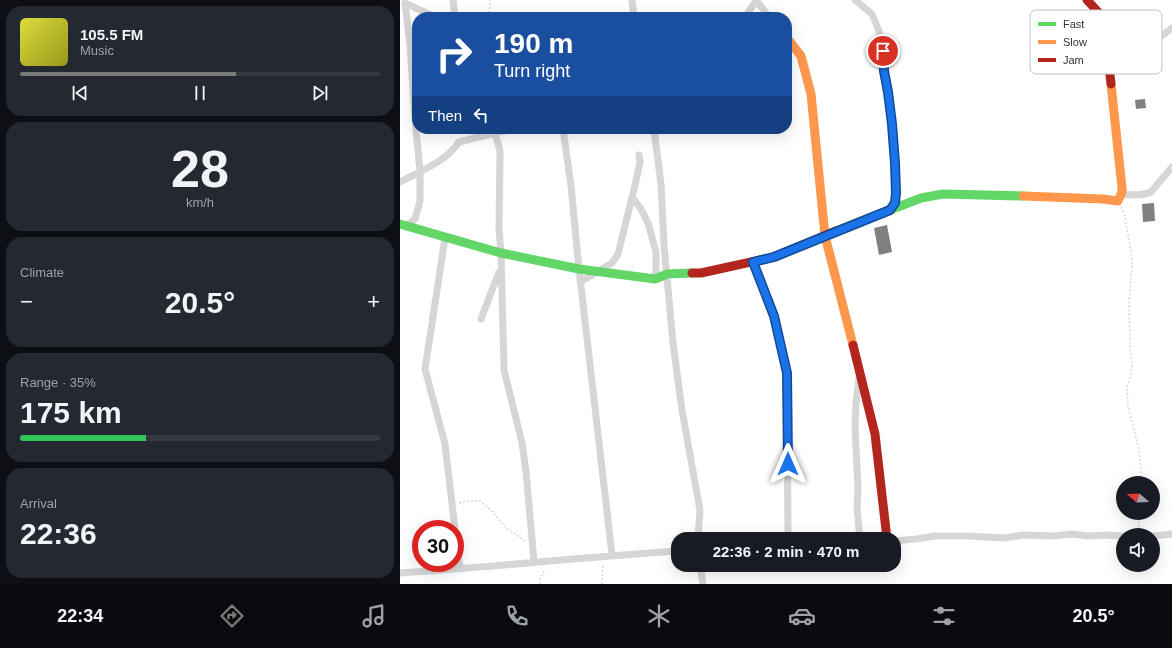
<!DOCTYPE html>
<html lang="en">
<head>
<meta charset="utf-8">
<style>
	:root { --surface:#171b24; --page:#242831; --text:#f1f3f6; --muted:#9ea1a6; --line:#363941; --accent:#7a7a7a }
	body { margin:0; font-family:Helvetica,sans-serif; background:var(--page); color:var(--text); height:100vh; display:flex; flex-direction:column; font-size:15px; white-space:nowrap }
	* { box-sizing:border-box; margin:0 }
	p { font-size:13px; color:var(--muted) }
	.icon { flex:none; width:22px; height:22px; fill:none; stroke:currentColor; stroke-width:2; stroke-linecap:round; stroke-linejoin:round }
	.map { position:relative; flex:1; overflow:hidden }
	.drawer { display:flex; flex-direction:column; gap:6px; padding:6px; background:#0d0f14; width:400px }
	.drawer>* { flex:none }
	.top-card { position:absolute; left:12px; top:12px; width:380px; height:122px; border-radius:16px; box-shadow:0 4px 16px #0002; background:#1a4fa0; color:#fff; overflow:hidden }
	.needle { width:26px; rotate:289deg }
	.tools { position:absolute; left:716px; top:476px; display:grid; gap:8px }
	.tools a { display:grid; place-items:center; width:44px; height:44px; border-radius:50%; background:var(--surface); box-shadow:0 4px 16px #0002; font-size:20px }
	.speed { position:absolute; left:12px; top:520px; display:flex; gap:8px; font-size:20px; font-weight:700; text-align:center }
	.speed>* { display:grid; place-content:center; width:52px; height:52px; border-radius:50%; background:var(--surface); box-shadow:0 4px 16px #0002; line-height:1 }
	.speed .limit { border:6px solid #d22; background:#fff; color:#111 }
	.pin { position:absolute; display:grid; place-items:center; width:34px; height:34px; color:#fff; margin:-17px; border:2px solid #fff; border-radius:50%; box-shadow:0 1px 4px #0007 }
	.me { position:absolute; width:44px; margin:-22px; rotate:0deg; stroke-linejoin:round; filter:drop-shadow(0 0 3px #0008) }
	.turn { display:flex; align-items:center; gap:14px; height:84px; padding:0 16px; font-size:18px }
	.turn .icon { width:52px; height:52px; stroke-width:2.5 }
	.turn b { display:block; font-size:28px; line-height:34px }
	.then { display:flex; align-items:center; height:38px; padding:0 16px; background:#0003; gap:8px; font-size:15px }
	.big { font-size:30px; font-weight:800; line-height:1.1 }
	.drawer .tile { flex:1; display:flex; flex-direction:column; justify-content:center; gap:6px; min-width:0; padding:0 14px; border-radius:16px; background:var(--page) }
	.drawer .dial { align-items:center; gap:0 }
	.dial b { font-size:52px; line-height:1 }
	.song { display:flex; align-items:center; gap:12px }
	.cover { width:48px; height:48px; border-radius:6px; background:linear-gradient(135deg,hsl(60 70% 55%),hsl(60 70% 35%)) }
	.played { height:4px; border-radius:2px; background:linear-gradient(90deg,var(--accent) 60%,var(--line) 60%) }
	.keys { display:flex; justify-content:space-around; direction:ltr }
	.heat { display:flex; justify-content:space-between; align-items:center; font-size:22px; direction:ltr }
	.charge { height:6px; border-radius:3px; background:linear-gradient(90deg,#34c759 35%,var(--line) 0) }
	.trip { position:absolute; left:271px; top:532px; width:230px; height:40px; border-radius:16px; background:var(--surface); box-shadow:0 4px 16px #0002; font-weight:800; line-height:40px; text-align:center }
	.tab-bar { display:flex; height:64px; justify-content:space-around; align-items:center; background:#090b0e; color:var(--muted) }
	.tab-bar .icon { width:28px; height:28px }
	.tab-bar .active { color:var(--accent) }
	.tab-bar b { font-size:18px; color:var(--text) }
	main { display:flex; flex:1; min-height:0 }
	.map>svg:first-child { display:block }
	.building { fill:#808080 }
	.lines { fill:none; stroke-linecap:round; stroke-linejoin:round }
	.path { stroke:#d6d6d6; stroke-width:1.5; stroke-dasharray:2 2; stroke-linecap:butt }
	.street { stroke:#d6d6d6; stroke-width:7 }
	.fast { stroke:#63d668; stroke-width:9 }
	.slow { stroke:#ff974d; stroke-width:9 }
	.jam { stroke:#b3261e; stroke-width:9 }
	.route-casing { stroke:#114b97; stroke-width:10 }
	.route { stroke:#1a73e8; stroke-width:7 }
	.key { fill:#fff; stroke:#c2c2c2; stroke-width:1 }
	.key-label { font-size:11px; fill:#323232 }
</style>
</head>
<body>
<main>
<section class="drawer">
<div class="tile">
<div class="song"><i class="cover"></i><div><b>105.5 FM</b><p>Music</p></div></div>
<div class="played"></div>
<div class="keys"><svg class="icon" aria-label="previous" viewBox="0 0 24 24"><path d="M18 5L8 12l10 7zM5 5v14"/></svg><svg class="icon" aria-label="pause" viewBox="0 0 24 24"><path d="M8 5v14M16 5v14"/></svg><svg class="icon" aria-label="next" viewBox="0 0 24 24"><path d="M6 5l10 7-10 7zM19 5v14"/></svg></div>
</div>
<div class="tile dial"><b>28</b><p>km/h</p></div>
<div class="tile"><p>Climate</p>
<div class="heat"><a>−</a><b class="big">20.5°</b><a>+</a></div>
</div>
<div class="tile"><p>Range · 35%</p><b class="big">175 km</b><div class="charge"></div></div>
<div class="tile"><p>Arrival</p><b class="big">22:36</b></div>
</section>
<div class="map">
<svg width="772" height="584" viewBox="0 0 772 584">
	<rect width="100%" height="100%" fill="#fff"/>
	<!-- building -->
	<path class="building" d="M745 99 746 108 736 109 735 100Z
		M754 203 755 221 743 222 742 204Z
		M487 225 492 252 479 255 474 228Z"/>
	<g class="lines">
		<!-- path -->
		<path class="path" d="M89 17 90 0
			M721 207 724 213 731 251 732 265 729 305 730 340V352L732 365 731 376 727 387 728 405 738 446 741 469V483
			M59 503 69 501H80L92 511 106 528 125 541
			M736 535 739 524V513
			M140 584V580L145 569
			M202 584 203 564"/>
		<!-- street -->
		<path class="street" d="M53 0 55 17
			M232 0 234 17
			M356 0 369 17
			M455 0 472 14 479 31 483 51 484 71 488 92 492 124 495 163 496 193 495 203 490 210
			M5 3 10 44 15 119 20 172V201L15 219 6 226
			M5 3 35 17
			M345 17 356 1
			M707 49 725 52 742 43 759 38 772 28
			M94 129 100 151 99 230 101 253 104 370 122 443 126 471 134 561
			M163 129 171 186 179 269 212 555
			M254 129 261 184 264 245 273 343 282 410 300 510 298 539
			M0 182C20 171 46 162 59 142L95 133 115 129
			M721 194C731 195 742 196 751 192L772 167
			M232 197 241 209 248 223 256 252V273L252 279
			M45 238 25 369 45 444 55 529
			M353 262 374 316 387 373 388 539
			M180 282 212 263 218 254 236 181 240 162 239 155
			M81 319 99 272
			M459 378 456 403 455 426 458 488 457 508 460 539
			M55 531 60 569
			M753 536 772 534
			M494 541 516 539 535 536H567L604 538 623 535 653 536 672 534 688 536 706 535 723 536
			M300 565 303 584
			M0 573C93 567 185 557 278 551"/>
		<!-- fast -->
		<path class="fast" d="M0 224 101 253 179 269 255 279 267 274 292 273
			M436 231 521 198 543 194 623 196"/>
		<!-- slow -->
		<path class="slow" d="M387 38 401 56 411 94 425 236 453 345
			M623 196 703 199 718 201 722 192V188L711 84"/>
		<!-- jam -->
		<path class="jam" d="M687 0 700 14 704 21 711 84
			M292 273H301L374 257 436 231
			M453 345 475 434 487 539"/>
	</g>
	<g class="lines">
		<defs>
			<path id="route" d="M388 464 387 373 374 316 353 262 374 257 490 210 495 203 496 193 495 163 492 124 488 92 484 71 483 51"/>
		</defs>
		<!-- route casing -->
		<use href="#route" class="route-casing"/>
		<!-- route -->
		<use href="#route" class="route"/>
	</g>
	<!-- legend -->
	<rect x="630" y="10" width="132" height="64" rx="6" class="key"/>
	<rect x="638" y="22" width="18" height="4" fill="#63d668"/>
	<rect x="638" y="40" width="18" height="4" fill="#ff974d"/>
	<rect x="638" y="58" width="18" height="4" fill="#b3261e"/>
	<g class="key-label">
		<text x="663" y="28">Fast</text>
		<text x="663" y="46">Slow</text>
		<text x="663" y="64">Jam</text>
	</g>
</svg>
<div class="tools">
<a><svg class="needle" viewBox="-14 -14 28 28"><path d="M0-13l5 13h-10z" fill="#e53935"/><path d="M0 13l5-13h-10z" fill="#9ea1a6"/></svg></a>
<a><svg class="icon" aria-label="sound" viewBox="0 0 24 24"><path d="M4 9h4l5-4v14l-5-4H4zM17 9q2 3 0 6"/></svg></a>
</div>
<div class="speed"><div class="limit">30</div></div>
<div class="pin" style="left:483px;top:51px;background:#d93025"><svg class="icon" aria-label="arrive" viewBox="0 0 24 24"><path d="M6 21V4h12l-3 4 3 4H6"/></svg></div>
<svg class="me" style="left:388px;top:464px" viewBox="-20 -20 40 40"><path d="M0-17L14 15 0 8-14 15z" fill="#1a73e8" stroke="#fff" stroke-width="4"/></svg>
<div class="trip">22:36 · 2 min · 470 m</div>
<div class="top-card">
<div class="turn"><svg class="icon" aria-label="right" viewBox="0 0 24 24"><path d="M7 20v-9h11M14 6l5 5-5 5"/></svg><div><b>190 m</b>Turn right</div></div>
<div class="then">Then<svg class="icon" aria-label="left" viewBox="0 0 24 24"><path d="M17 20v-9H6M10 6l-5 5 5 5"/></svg></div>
</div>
</div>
</main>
<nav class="tab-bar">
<b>22:34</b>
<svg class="icon active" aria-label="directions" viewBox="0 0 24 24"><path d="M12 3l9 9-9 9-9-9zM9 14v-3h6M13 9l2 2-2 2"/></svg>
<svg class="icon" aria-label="music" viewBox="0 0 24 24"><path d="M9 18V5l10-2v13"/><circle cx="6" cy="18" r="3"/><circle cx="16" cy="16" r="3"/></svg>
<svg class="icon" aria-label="phone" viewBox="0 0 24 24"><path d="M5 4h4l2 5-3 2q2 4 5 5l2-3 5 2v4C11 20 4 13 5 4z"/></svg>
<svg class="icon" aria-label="climate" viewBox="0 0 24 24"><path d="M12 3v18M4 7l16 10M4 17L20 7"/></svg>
<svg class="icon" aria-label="car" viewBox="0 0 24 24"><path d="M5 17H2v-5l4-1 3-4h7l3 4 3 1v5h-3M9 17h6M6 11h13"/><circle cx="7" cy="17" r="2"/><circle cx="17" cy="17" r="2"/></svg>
<svg class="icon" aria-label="filters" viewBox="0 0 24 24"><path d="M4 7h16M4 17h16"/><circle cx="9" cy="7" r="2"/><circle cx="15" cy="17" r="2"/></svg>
<b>20.5°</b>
</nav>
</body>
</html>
